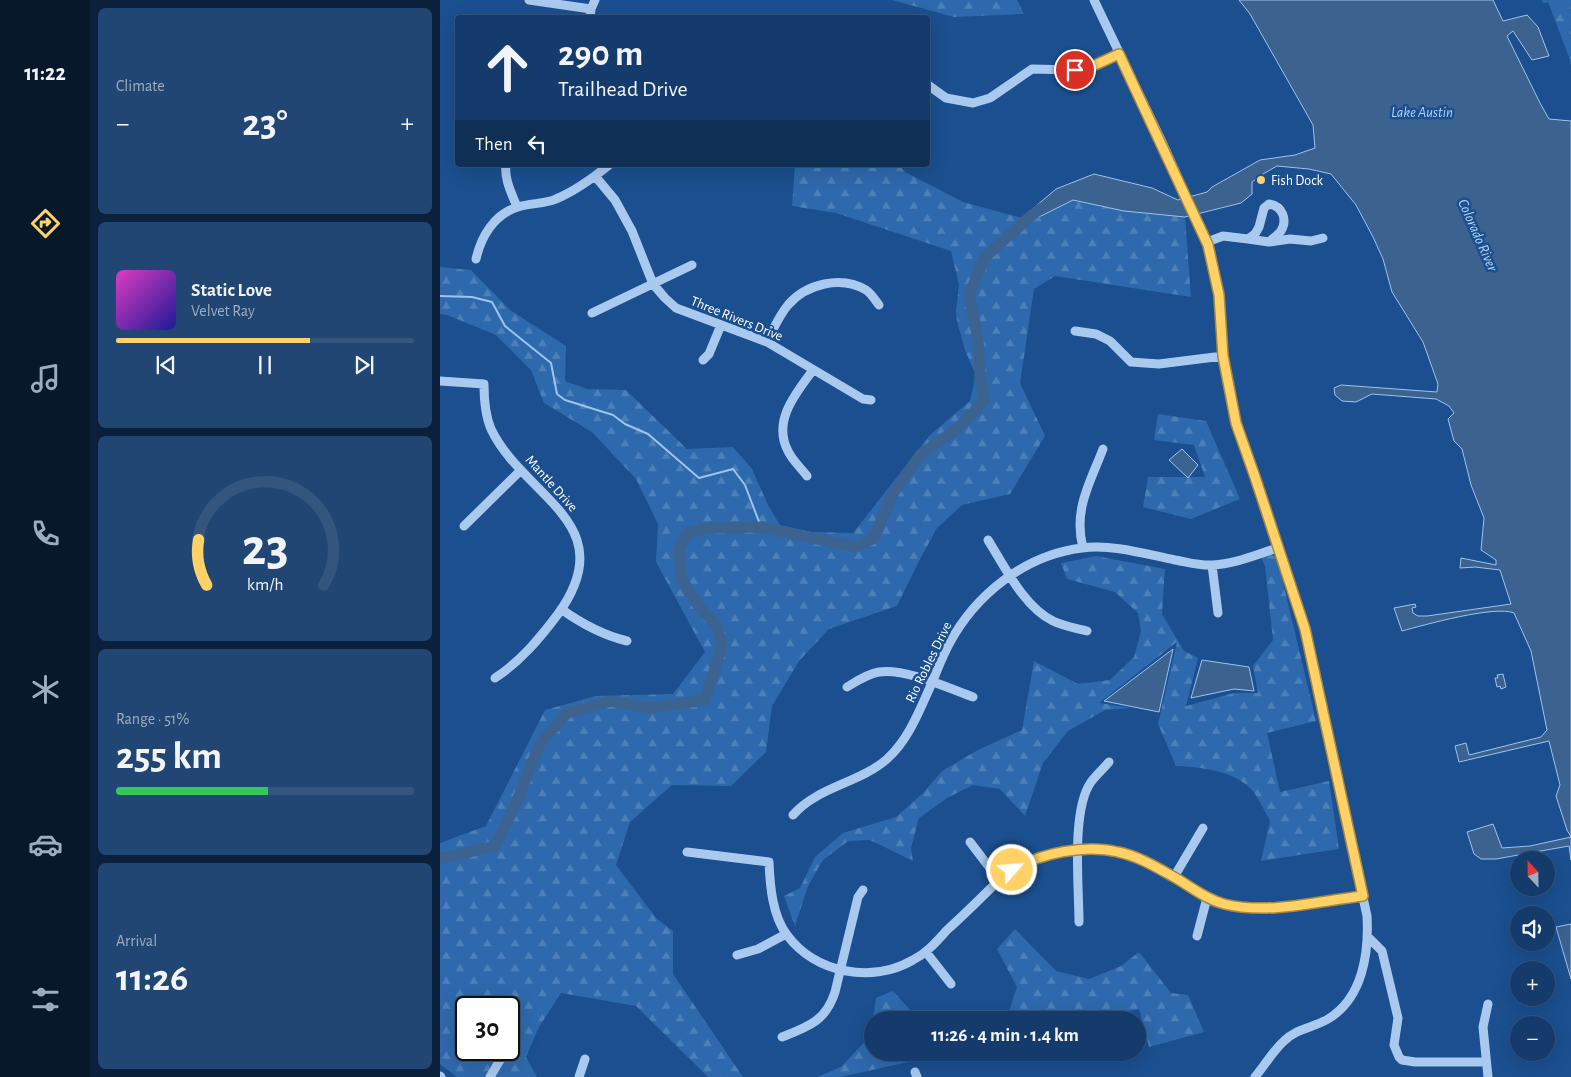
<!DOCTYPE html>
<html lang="en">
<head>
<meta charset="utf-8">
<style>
	:root { --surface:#143b6b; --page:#214673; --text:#f1f3f6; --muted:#9dadc1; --line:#33557e; --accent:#ffd166 }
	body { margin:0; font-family:"Alegreya Sans",sans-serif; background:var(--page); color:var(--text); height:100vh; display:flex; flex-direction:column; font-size:19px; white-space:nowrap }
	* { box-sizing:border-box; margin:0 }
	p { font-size:16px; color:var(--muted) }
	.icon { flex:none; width:28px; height:28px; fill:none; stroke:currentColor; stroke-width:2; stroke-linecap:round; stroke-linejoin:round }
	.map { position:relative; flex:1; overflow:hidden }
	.drawer { display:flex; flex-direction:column; gap:8px; padding:8px; background:#0b203b; width:350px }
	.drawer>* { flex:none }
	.guide { position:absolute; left:15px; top:15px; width:475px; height:152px; border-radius:5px; box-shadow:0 5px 20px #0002,0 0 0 1px var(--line); background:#143b6b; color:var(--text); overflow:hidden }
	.needle { width:32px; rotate:338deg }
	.tools { position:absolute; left:1070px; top:851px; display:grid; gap:10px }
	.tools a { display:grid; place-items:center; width:45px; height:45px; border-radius:50%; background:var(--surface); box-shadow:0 5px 20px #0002,0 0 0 1px var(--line); font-size:25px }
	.speed { position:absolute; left:15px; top:996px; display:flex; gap:10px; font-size:25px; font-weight:700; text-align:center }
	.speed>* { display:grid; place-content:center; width:65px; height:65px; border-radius:50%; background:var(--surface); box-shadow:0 5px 20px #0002,0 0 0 1px var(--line); line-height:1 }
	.speed .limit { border:2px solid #111; border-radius:8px; background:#fff; color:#111 }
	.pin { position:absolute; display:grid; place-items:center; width:42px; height:42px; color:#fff; margin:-21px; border:2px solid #fff; border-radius:50%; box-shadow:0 1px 5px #0007 }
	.me { position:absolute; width:55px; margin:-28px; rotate:63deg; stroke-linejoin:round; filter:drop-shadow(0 0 4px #0008) }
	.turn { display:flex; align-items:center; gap:18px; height:105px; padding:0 20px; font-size:22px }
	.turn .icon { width:65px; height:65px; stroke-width:2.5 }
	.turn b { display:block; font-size:35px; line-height:42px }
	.then { display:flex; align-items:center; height:48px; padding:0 20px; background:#0003; gap:10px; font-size:19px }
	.big { font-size:38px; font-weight:700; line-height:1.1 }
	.drawer .tile { flex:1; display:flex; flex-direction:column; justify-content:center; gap:8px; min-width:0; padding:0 18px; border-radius:8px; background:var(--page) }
	.drawer .dial { align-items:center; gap:0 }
	.dial svg { height:130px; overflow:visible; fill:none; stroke:var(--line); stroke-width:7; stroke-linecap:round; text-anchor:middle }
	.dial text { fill:var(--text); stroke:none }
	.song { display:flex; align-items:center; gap:15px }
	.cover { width:60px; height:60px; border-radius:8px; background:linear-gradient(135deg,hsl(310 70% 55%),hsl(240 70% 35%)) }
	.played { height:5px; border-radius:2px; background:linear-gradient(90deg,var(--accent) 65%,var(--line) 65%) }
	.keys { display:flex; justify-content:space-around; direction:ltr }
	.heat { display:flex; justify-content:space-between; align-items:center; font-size:28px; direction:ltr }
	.charge { height:8px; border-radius:4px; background:linear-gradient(90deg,#34c759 51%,var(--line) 0) }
	.trip { position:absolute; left:424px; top:1011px; width:282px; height:50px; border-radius:25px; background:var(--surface); box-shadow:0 5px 20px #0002,0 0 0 1px var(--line); font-weight:700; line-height:50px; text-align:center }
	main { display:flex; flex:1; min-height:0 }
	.dock { display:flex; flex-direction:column; width:90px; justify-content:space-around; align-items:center; background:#08182b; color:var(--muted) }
	.dock .icon { width:35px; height:35px }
	.dock .selected { color:var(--accent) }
	.dock b { font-size:22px; color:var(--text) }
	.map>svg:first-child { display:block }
	.forest { fill:url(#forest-firs); fill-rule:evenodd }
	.water { fill:#3c6290; stroke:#9cc4f0 }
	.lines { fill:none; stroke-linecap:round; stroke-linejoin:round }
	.stream { stroke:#9cc4f0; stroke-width:2 }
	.river { stroke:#3c6290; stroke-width:11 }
	.minor { stroke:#a9c9ee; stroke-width:9 }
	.route-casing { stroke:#a68842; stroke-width:12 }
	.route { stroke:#ffd166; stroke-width:9 }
	.poi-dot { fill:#ffd166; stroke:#1b4f8f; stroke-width:2 }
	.labels { text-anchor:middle; stroke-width:5; stroke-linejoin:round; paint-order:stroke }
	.poi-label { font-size:14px; fill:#fff; stroke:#1b4f8f; text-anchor:start }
	.street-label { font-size:14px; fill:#fff; stroke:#1b4f8f }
	.water-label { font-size:15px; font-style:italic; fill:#b5d3f5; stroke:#1b4f8f }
</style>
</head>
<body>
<main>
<nav class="dock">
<b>11:22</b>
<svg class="icon selected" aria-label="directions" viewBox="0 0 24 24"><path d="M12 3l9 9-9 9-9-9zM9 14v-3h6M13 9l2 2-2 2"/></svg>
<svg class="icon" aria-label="music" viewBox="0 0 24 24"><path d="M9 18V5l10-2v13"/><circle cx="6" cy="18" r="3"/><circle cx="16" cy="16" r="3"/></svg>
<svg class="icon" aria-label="phone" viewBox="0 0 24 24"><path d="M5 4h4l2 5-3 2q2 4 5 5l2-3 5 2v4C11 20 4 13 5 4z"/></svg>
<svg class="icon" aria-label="climate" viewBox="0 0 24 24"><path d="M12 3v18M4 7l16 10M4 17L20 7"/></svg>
<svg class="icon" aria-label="car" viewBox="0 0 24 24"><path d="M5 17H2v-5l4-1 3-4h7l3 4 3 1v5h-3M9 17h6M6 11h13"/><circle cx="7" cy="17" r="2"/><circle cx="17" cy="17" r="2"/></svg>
<svg class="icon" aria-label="filters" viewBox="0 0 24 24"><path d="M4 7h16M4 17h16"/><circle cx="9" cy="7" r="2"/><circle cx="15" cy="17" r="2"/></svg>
</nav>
<section class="drawer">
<div class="tile"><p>Climate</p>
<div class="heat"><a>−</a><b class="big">23°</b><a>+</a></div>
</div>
<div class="tile">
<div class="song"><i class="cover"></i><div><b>Static Love</b><p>Velvet Ray</p></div></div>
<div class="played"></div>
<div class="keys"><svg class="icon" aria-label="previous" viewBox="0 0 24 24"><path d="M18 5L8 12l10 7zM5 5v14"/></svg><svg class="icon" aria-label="pause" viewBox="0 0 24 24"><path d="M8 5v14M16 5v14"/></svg><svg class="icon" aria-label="next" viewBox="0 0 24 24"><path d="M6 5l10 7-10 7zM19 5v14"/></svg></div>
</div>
<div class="tile dial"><svg viewBox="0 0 100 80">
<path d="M14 69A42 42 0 1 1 86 69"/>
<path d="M14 69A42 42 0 0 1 9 41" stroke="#ffd166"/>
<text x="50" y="56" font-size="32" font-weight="700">23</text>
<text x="50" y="72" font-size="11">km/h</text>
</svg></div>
<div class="tile"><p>Range · 51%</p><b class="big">255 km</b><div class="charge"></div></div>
<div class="tile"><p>Arrival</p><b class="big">11:26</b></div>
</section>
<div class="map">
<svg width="1131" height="1077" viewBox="0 0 1131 1077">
	<defs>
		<pattern id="forest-firs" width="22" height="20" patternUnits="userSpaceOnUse" patternTransform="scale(1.25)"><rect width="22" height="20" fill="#2e69ad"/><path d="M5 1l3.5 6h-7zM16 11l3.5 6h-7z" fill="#4d80b9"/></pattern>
	</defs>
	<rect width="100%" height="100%" fill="#1b4f8f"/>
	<!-- forest -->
	<path class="forest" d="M452 0H577L584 14 514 17Z
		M1101 0H1131V67L1129 57 1108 2 1103 3Z
		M355 165H459L465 172 523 202 582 218 601 216 633 200 684 211 745 217 751 297 615 276 594 289 580 383 605 436 570 494 522 505 497 528 478 563 457 606 389 629 359 661 332 706 326 752 291 786 232 785 190 822 176 865 216 918 233 931V974L303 1077H268L196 1006 121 993 99 1027 86 1057 97 1077H17L0 1064V843L46 826 105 710 156 696 233 694 265 652 216 562 218 524 196 479 152 432 104 403 91 370 56 335 7 315 0 314V267L31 270 70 310 126 346 125 381 147 389 186 390 247 449 293 447 312 469 328 505 340 525 372 532 413 533 490 435 530 401 534 384 535 373 525 350 517 321 516 311 519 285 511 251 396 213 352 206ZM26 1008H69V1050H26Z
		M718 414 766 421 800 499 751 519 703 507 708 477H765L754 445 714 440Z
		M831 555 837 557 876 721 827 733 840 792 889 781 899 849 821 861 830 821C825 812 817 794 810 788 791 770 760 767 736 766L718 724 737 642 659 703 691 708 665 710 628 731 603 763 585 816 560 789 533 785 507 798 479 818 471 848 473 861 430 840 408 841 383 860 368 886 355 926 344 896 360 888 375 857 403 833 456 817 483 793 502 771 538 750 582 730 594 661 638 684 670 680 694 657 701 631 698 613 675 592 627 579 621 563 656 556 725 569 722 614 744 651 758 658 746 706 794 693H818L813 666 833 640 825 566 821 557Z
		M575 929 616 971 649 979 681 966 699 952 731 993 748 995 764 1032 709 1047 699 1009 649 1020H566L577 987 557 949Z
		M453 991 479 1020H433L436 998Z
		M432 1023V1052L508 1053 401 1077H377L401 1067 431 1035Z"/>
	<!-- water -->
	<path class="water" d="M799 0H1053L1063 21 1087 15 1098 27 1109 56 1092 60 1073 31 1067 36 1100 103 1109 119 1131 121V860L1129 846 1056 859H1041L1034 854 1027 832 1053 824 1062 848 1090 846 1131 837 1127 830 1116 796 1120 785 1109 741 1019 762 1015 746 1026 743 1029 755 1101 737 1107 730 1091 651 1074 613C1055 605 984 625 962 631L954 608 975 604 976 607 972 608 973 613 978 616H987L1071 604 1060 570 1035 567 1020 568 1021 558 1056 565V560L1041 550 1044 518 1031 485 1022 449 1014 441 1008 419 1014 413 1009 406 996 399 932 394 916 402 902 401 895 395 894 388 901 385 997 392 998 384 983 342 952 292 943 259 933 237 916 205 891 174 869 169 837 166 823 174 812 182V194L801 203 745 217 684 211 633 200 601 216 582 218 616 189 654 174 712 188 738 200 767 192 772 187 820 160 855 155 875 148 873 125 810 14Z
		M742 449 758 465 748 478 729 460Z
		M733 649 719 712 664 701Z
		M762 660 809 667 814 691 794 689 751 698Z
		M1063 674 1066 687 1061 689 1060 686 1057 687 1055 678H1058L1057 675Z
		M1131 924V979L1116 927Z"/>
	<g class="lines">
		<!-- stream -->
		<path class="stream" d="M0 296 32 297 52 302 65 326 111 363 117 394 125 400 173 415 185 424 208 434 259 478 293 469 305 485 321 527"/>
		<!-- river -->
		<path class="river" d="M0 859 55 846 74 808 100 744 127 713 171 701 210 708 265 700 282 645 276 624 259 607 241 578 239 548 249 532 269 528 321 527 415 547 434 538 452 495 481 454 517 429 544 401 540 377 538 338 529 296 544 258 593 214 602 208"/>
		<!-- minor -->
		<path class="minor" d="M89 0 151 9
			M654 0 722 142 768 245 779 295 783 356 795 423 815 477 865 629 927 916C929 953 923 998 888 1019 873 1028 857 1028 844 1041 833 1051 825 1065 815 1077
			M150 18 151 9 155 0
			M488 85 506 98 533 103 550 98 592 69 635 70 655 65 679 54
			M66 165C64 179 72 194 77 207
			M155 176 175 200 192 231 213 284 225 298 236 308 327 342 423 399 431 400
			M767 242 783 236 808 239 815 234 819 227 824 208 829 204C842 206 848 219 841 231 838 235 832 239 829 242L808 239
			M829 242 850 239 871 241 883 238
			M36 259C41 237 54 214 78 207 90 203 105 204 116 199 135 191 153 178 169 165
			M152 313 252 265
			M635 331 656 334 670 341 691 362 719 364 783 356
			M327 342C333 329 339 316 348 305 366 284 401 275 426 290 431 293 435 300 439 305
			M263 360 269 354 281 325
			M0 381 44 384C44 400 45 415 51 429 84 498 184 523 118 614 100 638 80 662 55 678
			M367 476C361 468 352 460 348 451 332 421 356 393 373 370
			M24 526 81 470
			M548 540C565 567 584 607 613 621 623 626 635 628 647 631
			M643 548C633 510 650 483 663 449
			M772 565 778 613
			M121 609C142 624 162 635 187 641
			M407 687C417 681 427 674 439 672 465 668 508 688 533 697
			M353 815C377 787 420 783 447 759 469 739 479 711 491 685 497 671 502 657 509 644 536 594 585 555 642 548 673 544 705 554 735 560 747 562 760 566 773 565 795 564 817 554 838 548
			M530 842 559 880
			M247 852 329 862C330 885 332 915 347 935 375 973 432 984 473 960 487 953 497 941 507 930 525 914 542 897 559 880 587 859 612 851 647 850 657 850 668 849 678 852 697 856 716 866 733 876 750 886 765 899 783 904 829 915 878 901 923 896
			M734 877 763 828
			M639 922C639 887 631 810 651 782 656 775 663 769 669 762
			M757 936 767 898
			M928 937 942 951 958 1018 954 1045 959 1057 962 1060 975 1062H1046
			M486 952 511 984
			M297 955 318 949 346 934
			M1048 1004 1043 1027 1048 1077
			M342 1037C368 1027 386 1021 395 992L418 897 423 890
			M69 1045 73 1037
			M475 1072 477 1077
			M0 1076 1 1077
			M50 1077 66 1050
			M139 1077 145 1059"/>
	</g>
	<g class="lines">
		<defs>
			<path id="route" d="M572 870C601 853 645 844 678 852 698 856 716 867 734 877 750 886 765 899 784 904 829 915 878 901 923 896L865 629 815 477 796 423 783 356 779 295 768 245 679 54 655 65 635 70"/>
		</defs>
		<!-- route casing -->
		<use href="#route" class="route-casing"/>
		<!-- route -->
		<use href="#route" class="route"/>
	</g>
	<!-- markers -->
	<circle class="poi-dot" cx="821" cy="180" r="5"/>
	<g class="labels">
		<!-- poi labels -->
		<g class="poi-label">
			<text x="831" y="185">Fish Dock</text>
		</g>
		<!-- street labels -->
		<g class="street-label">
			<text transform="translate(297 318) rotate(22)" y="5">Three Rivers Drive</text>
			<text transform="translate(112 483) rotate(48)" y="5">Mantle Drive</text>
			<text transform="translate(488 662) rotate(-64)" y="5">Rio Robles Drive</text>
		</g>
		<!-- water labels -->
		<g class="water-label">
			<text x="982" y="117">Lake Austin</text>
			<text transform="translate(1038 235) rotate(66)" y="5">Colorado River</text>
		</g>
	</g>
</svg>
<div class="tools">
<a><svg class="needle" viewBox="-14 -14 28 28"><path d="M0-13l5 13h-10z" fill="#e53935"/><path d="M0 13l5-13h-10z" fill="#9dadc1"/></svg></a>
<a><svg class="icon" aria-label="sound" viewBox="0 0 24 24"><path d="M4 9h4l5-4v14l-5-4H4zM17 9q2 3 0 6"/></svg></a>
<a>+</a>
<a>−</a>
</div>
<div class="speed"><div class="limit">30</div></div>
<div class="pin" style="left:635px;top:70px;background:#d93025"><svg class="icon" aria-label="arrive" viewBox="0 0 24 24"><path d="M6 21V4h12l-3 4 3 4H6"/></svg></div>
<svg class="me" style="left:572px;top:870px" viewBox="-20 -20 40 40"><circle r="17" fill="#ffd166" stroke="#fff" stroke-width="3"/><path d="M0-11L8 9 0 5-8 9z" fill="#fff"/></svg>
<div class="trip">11:26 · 4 min · 1.4 km</div>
<div class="guide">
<div class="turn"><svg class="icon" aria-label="ahead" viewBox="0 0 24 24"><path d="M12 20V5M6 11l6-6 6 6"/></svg><div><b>290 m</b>Trailhead Drive</div></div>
<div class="then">Then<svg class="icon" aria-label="left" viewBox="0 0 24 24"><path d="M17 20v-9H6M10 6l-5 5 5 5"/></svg></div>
</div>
</div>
</main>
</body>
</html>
